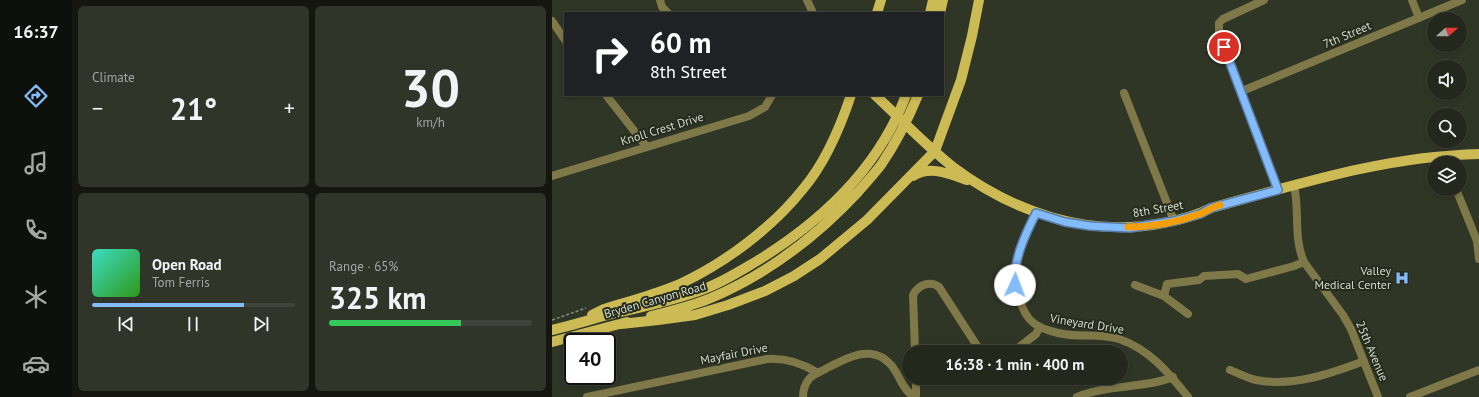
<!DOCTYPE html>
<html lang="en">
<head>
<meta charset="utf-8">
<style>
	:root { --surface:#24281c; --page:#303429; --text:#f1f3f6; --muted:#a3a6a3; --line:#41443b; --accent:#84bbfb }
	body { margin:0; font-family:"PT Sans",sans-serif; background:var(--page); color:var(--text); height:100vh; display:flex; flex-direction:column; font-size:15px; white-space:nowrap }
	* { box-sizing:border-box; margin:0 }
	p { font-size:13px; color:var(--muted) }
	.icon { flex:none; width:22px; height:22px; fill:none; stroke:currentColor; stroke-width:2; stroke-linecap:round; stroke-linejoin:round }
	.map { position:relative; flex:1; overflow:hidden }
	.sheet { display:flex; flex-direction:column; gap:6px; padding:6px; background:#14160f; width:480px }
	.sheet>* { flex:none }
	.hud { position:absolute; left:12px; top:12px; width:380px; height:84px; border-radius:0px; box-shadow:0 2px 6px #0003,0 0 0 1px var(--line); background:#202124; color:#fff; overflow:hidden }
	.needle { width:26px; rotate:69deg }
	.tools { position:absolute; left:875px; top:12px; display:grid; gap:8px }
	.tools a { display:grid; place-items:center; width:40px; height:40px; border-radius:50%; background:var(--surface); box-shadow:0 2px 6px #0003,0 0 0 1px var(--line); font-size:20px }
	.speed { position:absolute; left:12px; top:333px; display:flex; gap:8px; font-size:20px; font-weight:700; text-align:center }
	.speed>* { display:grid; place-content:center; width:52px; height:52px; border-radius:50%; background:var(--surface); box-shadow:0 2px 6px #0003,0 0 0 1px var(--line); line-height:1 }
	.speed .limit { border:2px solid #111; border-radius:6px; background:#fff; color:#111 }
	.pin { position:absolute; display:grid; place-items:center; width:34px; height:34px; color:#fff; margin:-17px; border:2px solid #fff; border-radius:50%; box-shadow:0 1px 4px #0007 }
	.me { position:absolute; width:44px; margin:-22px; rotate:2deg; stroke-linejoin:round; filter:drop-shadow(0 0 3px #0008) }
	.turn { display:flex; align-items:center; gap:14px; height:84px; padding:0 20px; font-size:18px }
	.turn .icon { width:52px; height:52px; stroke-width:2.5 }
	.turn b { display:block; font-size:28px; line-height:34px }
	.big { font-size:30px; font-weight:700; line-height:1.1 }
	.sheet .tile { flex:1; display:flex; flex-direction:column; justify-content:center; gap:6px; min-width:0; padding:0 14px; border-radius:6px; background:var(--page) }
	.sheet .dial { align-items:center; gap:0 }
	.dial b { font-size:52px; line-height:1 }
	.song { display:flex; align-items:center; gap:12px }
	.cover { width:48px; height:48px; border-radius:6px; background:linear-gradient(135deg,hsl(170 70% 55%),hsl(110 70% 35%)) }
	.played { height:4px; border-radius:2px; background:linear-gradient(90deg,var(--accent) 75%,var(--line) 75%) }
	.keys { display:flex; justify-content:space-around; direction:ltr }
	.heat { display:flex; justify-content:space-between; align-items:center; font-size:22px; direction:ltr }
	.charge { height:6px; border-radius:3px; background:linear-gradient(90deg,#34c759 65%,var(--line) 0) }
	.sheet .tiles { flex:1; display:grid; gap:6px; grid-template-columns:repeat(2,1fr) }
	.trip { position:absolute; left:350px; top:345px; width:226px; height:40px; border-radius:20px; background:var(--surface); box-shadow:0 2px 6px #0003,0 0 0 1px var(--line); font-weight:700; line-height:40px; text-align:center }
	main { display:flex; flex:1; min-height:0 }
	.tab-bar { display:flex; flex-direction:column; width:72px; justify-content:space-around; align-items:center; background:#0e100b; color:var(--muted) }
	.tab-bar .icon { width:28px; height:28px }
	.tab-bar .current { color:var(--accent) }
	.tab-bar b { font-size:18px; color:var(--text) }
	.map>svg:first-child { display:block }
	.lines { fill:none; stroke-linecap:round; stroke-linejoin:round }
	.path { stroke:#868c7f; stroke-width:1.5; stroke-dasharray:3 2; stroke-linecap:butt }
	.minor { stroke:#7f7849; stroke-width:8 }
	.major { stroke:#cb5; stroke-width:10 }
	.route-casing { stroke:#567aa3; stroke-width:10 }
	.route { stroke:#84bbfb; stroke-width:7 }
	.slow { stroke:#f59e0b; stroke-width:7 }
	.labels { text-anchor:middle; stroke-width:4; stroke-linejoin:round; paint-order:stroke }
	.street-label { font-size:12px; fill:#d5dad0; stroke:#262c1c }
	.poi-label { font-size:12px; fill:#d5dad0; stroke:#262c1c; text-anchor:end }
</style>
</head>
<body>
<main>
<nav class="tab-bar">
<b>16:37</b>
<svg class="icon current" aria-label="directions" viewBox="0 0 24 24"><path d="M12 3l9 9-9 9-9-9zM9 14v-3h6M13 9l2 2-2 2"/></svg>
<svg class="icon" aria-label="music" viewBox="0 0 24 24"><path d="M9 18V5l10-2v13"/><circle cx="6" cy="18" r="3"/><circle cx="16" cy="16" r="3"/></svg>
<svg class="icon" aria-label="phone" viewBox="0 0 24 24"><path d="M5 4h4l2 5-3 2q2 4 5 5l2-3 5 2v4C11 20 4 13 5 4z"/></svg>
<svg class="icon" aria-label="climate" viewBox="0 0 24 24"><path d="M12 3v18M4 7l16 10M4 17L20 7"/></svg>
<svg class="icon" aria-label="car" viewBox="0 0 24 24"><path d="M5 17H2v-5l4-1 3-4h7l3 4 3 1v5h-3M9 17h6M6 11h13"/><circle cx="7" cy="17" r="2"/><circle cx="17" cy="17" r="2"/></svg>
</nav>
<section class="sheet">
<div class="tiles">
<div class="tile"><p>Climate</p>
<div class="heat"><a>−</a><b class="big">21°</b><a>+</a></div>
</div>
<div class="tile dial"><b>30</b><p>km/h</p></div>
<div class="tile">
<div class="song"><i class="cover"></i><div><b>Open Road</b><p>Tom Ferris</p></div></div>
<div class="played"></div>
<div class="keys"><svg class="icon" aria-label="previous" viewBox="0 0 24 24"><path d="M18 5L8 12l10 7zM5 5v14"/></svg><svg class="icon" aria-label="pause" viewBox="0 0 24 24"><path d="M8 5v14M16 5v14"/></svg><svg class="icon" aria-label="next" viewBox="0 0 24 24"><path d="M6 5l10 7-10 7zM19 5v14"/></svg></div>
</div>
<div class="tile"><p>Range · 65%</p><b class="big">325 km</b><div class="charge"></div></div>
</div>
</section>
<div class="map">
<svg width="927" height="397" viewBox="0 0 927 397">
	<rect width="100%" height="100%" fill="#303626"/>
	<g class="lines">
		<!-- path -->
		<path class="path" d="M0 320 34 308"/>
		<!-- minor -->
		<path class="minor" d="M108 0 110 7 116 13
			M255 0 261 13
			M712 0 671 19 667 23V33L726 190
			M860 0 867 18
			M0 21 13 40
			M690 91 910 0
			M572 93 622 221
			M54 95 94 146
			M0 176 197 116 213 107 220 95
			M742 186C748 211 741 237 752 262L791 315 799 329 826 397
			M904 189 925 241 927 259
			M484 213C475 232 462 257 463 279 463 286 466 293 468 300 474 322 485 328 506 333 526 338 547 333 567 339 597 349 617 373 636 397
			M583 285 612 296 636 314
			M612 296 615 284 647 280 652 276 686 274 694 279 742 266 752 262
			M363 352 361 295C366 285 378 280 387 287L429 352
			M461 352 484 334 487 328
			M678 370C686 373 695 378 704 380 740 387 778 374 812 361
			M35 397 215 359C233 358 250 363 266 373
			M251 397C251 391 253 384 257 379 261 374 269 372 275 368 292 360 312 347 331 358 335 361 340 365 342 369 348 377 352 392 362 396L364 395V378
			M525 397C556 384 590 389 621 377
			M858 397 927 370"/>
		<!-- major -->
		<path class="major" d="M325 13 329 0
			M378 13 381 0
			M388 13 391 0
			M323 95C349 119 373 145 401 167 461 212 536 238 611 223 628 220 644 216 659 208 747 184 835 156 927 154
			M361 176C379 165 397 174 415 180
			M40 315 52 309C78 301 105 294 130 283 174 262 220 228 251 189 274 162 288 128 299 95
			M99 316C119 311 140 306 159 298 215 274 265 236 306 192 314 183 322 174 329 165 344 143 356 119 366 95
			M69 324 106 320 143 315 176 305 213 291 242 276 268 259 315 220 383 151 409 80 420 36 427 0
			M0 330C22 325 43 318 64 313 94 306 124 300 152 289 171 282 188 271 205 261 270 221 327 168 354 95
			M0 342 75 322"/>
	</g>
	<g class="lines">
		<defs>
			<path id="route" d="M463 285C461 260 473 235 484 213L513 222 538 226 578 228 622 221 648 214 659 208 726 190 672 47"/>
		</defs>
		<!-- route casing -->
		<use href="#route" class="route-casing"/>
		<!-- route -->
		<use href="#route" class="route"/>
		<!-- slow -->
		<path class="slow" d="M576 227C600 227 626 222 648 214 655 211 661 207 668 205"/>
	</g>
	<!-- icons -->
	<defs>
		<symbol id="hospital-bare" viewBox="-9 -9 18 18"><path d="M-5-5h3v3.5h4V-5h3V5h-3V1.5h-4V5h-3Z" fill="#84bbfb" stroke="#262c1c" stroke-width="2.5" paint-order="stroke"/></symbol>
	</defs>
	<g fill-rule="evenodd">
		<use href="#hospital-bare" x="840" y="268" width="20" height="20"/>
	</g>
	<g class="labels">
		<!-- street labels -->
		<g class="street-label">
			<text transform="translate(795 35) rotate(-23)" y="4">7th Street</text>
			<text transform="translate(110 129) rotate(-17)" y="4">Knoll Crest Drive</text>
			<text transform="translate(606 209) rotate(-10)" y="4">8th Street</text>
			<text transform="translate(103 300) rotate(-16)" y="4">Bryden Canyon Road</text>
			<text transform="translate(535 324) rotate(9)" y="4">Vineyard Drive</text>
			<text transform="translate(820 351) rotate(67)" y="4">25th Avenue</text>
			<text transform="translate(182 354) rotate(-11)" y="4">Mayfair Drive</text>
		</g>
		<!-- poi labels -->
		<g class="poi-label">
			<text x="839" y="275">Valley<tspan x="839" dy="14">Medical Center</tspan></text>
		</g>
	</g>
</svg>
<div class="tools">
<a><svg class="needle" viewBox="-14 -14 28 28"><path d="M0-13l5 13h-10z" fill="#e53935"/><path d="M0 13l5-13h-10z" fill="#a3a6a3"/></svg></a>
<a><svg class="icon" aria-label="sound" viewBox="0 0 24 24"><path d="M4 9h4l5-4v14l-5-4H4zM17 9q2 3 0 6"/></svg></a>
<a><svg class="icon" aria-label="search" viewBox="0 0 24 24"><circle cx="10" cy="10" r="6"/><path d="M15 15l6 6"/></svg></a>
<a><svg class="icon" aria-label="layers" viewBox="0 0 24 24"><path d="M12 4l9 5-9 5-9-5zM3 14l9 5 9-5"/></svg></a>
</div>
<div class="speed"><div class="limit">40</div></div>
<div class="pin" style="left:672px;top:47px;background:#d93025"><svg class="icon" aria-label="arrive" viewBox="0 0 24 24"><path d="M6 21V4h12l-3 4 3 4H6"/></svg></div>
<svg class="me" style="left:463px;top:285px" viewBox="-20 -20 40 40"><circle r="19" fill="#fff"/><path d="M0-13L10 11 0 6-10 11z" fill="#84bbfb"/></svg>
<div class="trip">16:38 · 1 min · 400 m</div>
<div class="hud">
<div class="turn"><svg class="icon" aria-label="right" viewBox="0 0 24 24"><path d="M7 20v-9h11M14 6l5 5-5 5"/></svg><div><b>60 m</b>8th Street</div></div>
</div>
</div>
</main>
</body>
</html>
